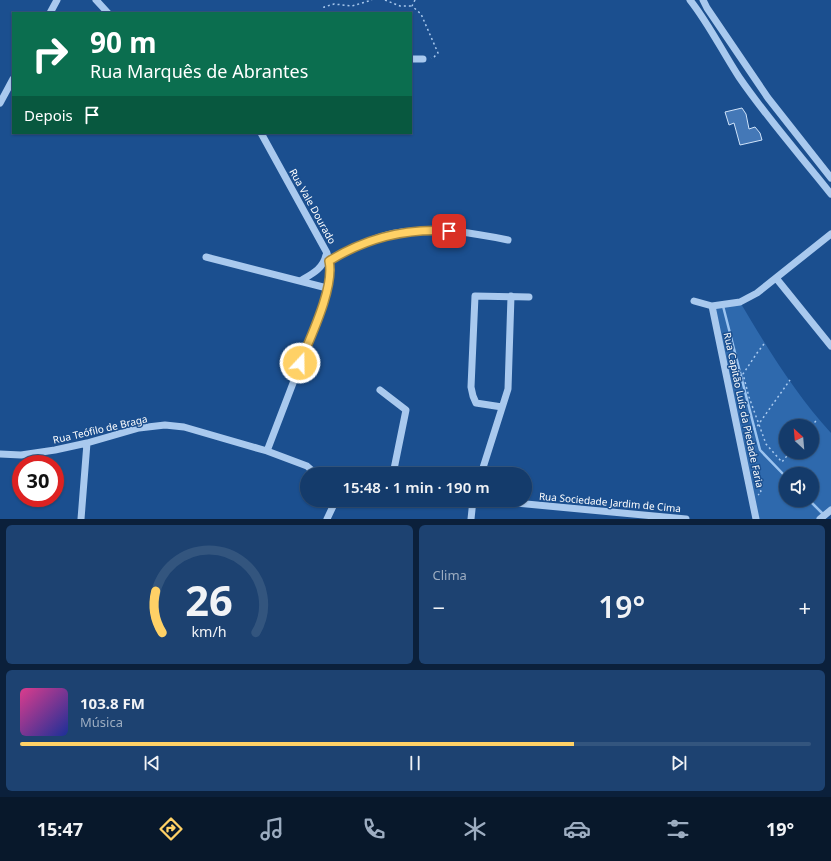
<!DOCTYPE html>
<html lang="pt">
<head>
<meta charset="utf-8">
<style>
	:root { --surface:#143b6b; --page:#1d4271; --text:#f1f3f6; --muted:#9dadc1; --line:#33557e; --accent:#ffd166 }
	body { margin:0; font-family:"Noto Sans",sans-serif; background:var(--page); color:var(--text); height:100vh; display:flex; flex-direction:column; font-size:15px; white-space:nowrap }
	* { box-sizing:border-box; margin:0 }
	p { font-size:13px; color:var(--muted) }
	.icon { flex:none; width:22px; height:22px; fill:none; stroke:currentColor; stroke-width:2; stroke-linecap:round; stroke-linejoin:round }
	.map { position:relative; height:519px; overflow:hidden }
	.panel { display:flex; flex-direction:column; gap:6px; padding:6px; background:#0b203b; flex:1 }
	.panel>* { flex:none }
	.top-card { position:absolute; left:12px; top:12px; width:400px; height:122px; border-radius:0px; box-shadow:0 1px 3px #0004,0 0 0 1px var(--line); background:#0b6e4f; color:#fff; overflow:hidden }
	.needle { width:26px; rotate:334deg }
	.buttons { position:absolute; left:779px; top:419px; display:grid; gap:8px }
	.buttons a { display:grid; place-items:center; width:40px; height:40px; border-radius:50%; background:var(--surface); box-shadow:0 1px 3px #0004,0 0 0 1px var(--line); font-size:20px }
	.speed { position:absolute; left:12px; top:455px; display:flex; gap:8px; font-size:20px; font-weight:700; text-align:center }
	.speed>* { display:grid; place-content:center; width:52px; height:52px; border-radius:50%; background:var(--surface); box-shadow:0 1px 3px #0004,0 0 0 1px var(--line); line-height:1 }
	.speed .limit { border:6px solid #d22; background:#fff; color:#111 }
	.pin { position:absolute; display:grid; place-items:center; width:34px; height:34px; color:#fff; margin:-17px; border-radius:8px; box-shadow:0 2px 6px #0006 }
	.me { position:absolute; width:44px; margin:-22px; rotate:21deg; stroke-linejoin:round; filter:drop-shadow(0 0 3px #0008) }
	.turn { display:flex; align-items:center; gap:14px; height:84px; padding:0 12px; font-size:18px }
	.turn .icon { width:52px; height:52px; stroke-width:2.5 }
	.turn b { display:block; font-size:28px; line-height:34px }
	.then { display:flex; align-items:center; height:38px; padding:0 12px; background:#0003; gap:8px; font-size:15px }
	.big { font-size:30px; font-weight:600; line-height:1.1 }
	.panel .card { flex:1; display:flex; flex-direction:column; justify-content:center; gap:6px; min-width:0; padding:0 14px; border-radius:6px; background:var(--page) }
	.panel .dial { align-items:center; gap:0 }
	.dial svg { height:104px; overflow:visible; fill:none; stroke:var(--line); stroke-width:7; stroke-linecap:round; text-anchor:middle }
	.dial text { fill:var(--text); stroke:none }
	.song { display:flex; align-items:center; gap:12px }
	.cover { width:48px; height:48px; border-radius:6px; background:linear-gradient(135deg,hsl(330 70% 55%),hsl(230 70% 35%)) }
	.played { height:4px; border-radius:2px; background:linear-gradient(90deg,var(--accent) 70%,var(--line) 70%) }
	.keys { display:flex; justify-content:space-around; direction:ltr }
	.heat { display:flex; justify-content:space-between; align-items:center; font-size:22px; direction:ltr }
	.panel .tiles { flex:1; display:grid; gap:6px; grid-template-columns:1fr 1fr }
	.card:last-child { grid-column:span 2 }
	.trip { position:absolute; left:300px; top:467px; width:232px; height:40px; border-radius:20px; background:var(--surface); box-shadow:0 1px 3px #0004,0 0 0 1px var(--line); font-weight:600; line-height:40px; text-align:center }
	.tabs { display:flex; height:64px; justify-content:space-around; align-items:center; background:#08182b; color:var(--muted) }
	.tabs .icon { width:28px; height:28px }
	.tabs .selected { color:var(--accent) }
	.tabs b { font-size:18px; color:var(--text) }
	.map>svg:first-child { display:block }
	.green { fill:#2e69ad; fill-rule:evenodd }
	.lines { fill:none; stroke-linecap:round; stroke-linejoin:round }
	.stream { stroke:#9cc4f0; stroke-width:2.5 }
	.building { fill:#4478b7; stroke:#cfe3fa }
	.path { stroke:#a9c9ee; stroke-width:1.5; stroke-dasharray:2 3; stroke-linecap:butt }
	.minor { stroke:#a9c9ee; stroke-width:7 }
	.route-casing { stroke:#a68842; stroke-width:10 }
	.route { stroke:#ffd166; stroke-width:7 }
	.labels { text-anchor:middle; stroke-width:3; stroke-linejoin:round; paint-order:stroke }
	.street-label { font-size:10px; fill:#fff; stroke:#1b4f8f }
</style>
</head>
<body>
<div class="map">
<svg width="831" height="519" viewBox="0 0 831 519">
	<rect width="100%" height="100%" fill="#1b4f8f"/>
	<!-- green -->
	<path class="green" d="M740 302C766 346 796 395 831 433V509L820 519H756L712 306ZM786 426H812V452H786ZM786 474H812V500H786Z"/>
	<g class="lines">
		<!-- stream -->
		<path class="stream" d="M723 306 760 450 786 477
			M809 500 822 513"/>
	</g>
	<!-- building -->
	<path class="building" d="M742 108 746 114 749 129 755 127 760 133 762 140 740 145 734 123 729 125 725 112Z"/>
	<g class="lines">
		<!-- path -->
		<path class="path" d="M385 0 400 6H412
			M415 0 412 6 421 14 438 53 434 57 431 58
			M324 13V7L334 4 352 6 372 0
			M764 344 757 353 743 374 749 397 766 444 782 462 790 452
			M811 426 818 419
			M751 431 761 493 758 495
			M747 437 758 425 790 380"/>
		<!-- minor -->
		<path class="minor" d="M96 0 108 13
			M690 0C709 24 722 51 739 77 767 118 800 155 831 194
			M703 0 707 8 768 98 831 178
			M50 13 57 0
			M411 59H423
			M0 103 13 79
			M261 133 327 253 331 270 323 305 267 451
			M206 257 327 288
			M329 261C349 249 378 235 402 232 438 227 474 233 508 240
			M776 278 831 346
			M300 281C312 274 323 269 326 255
			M694 301 712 306 740 302 757 293 831 234
			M712 306 756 519
			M380 390 406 410 393 474
			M502 407 476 403 473 396 471 387 475 296 529 297
			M0 454 21 455 55 450 87 443 139 428 165 425 184 427 267 451 307 466 316 474
			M481 474 508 389 511 296
			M484 500 686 519
			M81 519 87 443
			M327 519 336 500
			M471 519 473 500
			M820 519 831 510"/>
	</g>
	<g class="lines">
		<defs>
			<path id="route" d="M300 363C310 338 335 287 329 261 366 238 405 228 449 231"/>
		</defs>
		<!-- route casing -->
		<use href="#route" class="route-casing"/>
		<!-- route -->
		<use href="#route" class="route"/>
	</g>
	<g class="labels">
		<!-- street labels -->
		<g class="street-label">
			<text transform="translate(313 206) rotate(61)" y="4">Rua Vale Dourado</text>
			<text transform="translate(744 410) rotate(78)" y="4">Rua Capitão Luís da Piedade Faria</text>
			<text transform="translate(100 429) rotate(-13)" y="4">Rua Teófilo de Braga</text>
			<text transform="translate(610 502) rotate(5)" y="4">Rua Sociedade Jardim de Cima</text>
		</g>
	</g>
</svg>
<div class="buttons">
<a><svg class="needle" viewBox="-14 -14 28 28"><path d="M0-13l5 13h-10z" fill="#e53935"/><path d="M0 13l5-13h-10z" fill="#9dadc1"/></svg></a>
<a><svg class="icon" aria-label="sound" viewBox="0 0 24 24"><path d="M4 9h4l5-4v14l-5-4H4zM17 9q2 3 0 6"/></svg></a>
</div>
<div class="speed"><div class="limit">30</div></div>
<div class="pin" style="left:449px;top:231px;background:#d93025"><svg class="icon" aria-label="arrive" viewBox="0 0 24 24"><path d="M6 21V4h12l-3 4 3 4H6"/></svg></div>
<svg class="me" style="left:300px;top:363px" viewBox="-20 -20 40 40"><circle r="17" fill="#ffd166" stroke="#fff" stroke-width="3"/><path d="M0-11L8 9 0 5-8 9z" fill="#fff"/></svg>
<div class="trip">15:48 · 1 min · 190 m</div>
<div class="top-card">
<div class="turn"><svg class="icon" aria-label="right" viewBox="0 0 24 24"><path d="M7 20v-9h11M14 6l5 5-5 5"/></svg><div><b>90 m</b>Rua Marquês de Abrantes</div></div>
<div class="then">Depois<svg class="icon" aria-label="arrive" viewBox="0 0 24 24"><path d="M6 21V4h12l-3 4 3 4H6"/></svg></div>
</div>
</div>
<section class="panel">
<div class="tiles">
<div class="card dial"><svg viewBox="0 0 100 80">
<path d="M14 69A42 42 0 1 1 86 69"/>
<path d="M14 69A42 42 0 0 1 9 37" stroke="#ffd166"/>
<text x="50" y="56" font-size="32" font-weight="700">26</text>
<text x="50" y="72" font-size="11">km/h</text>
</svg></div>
<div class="card"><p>Clima</p>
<div class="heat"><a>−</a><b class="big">19°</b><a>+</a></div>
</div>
<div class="card">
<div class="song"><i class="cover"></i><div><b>103.8 FM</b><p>Música</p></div></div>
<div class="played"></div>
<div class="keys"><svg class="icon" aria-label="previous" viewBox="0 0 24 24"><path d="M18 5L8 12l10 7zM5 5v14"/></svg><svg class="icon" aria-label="pause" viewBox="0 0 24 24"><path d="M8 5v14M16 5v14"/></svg><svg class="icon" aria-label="next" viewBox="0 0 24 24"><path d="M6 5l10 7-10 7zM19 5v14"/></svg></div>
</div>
</div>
</section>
<nav class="tabs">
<b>15:47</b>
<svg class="icon selected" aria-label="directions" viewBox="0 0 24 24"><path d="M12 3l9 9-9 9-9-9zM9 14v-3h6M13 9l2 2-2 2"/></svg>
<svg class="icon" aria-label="music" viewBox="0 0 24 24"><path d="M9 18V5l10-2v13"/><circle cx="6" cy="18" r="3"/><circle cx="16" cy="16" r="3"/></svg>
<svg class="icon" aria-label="phone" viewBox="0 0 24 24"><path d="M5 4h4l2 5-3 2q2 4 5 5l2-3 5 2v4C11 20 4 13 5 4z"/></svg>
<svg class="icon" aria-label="climate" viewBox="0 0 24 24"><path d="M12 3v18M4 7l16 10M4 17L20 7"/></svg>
<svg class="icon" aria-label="car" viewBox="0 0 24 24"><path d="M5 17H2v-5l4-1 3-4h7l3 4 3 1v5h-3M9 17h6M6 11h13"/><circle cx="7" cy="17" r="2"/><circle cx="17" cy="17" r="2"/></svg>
<svg class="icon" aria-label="filters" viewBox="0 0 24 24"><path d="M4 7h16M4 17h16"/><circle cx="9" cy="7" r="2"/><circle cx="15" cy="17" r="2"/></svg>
<b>19°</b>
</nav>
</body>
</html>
